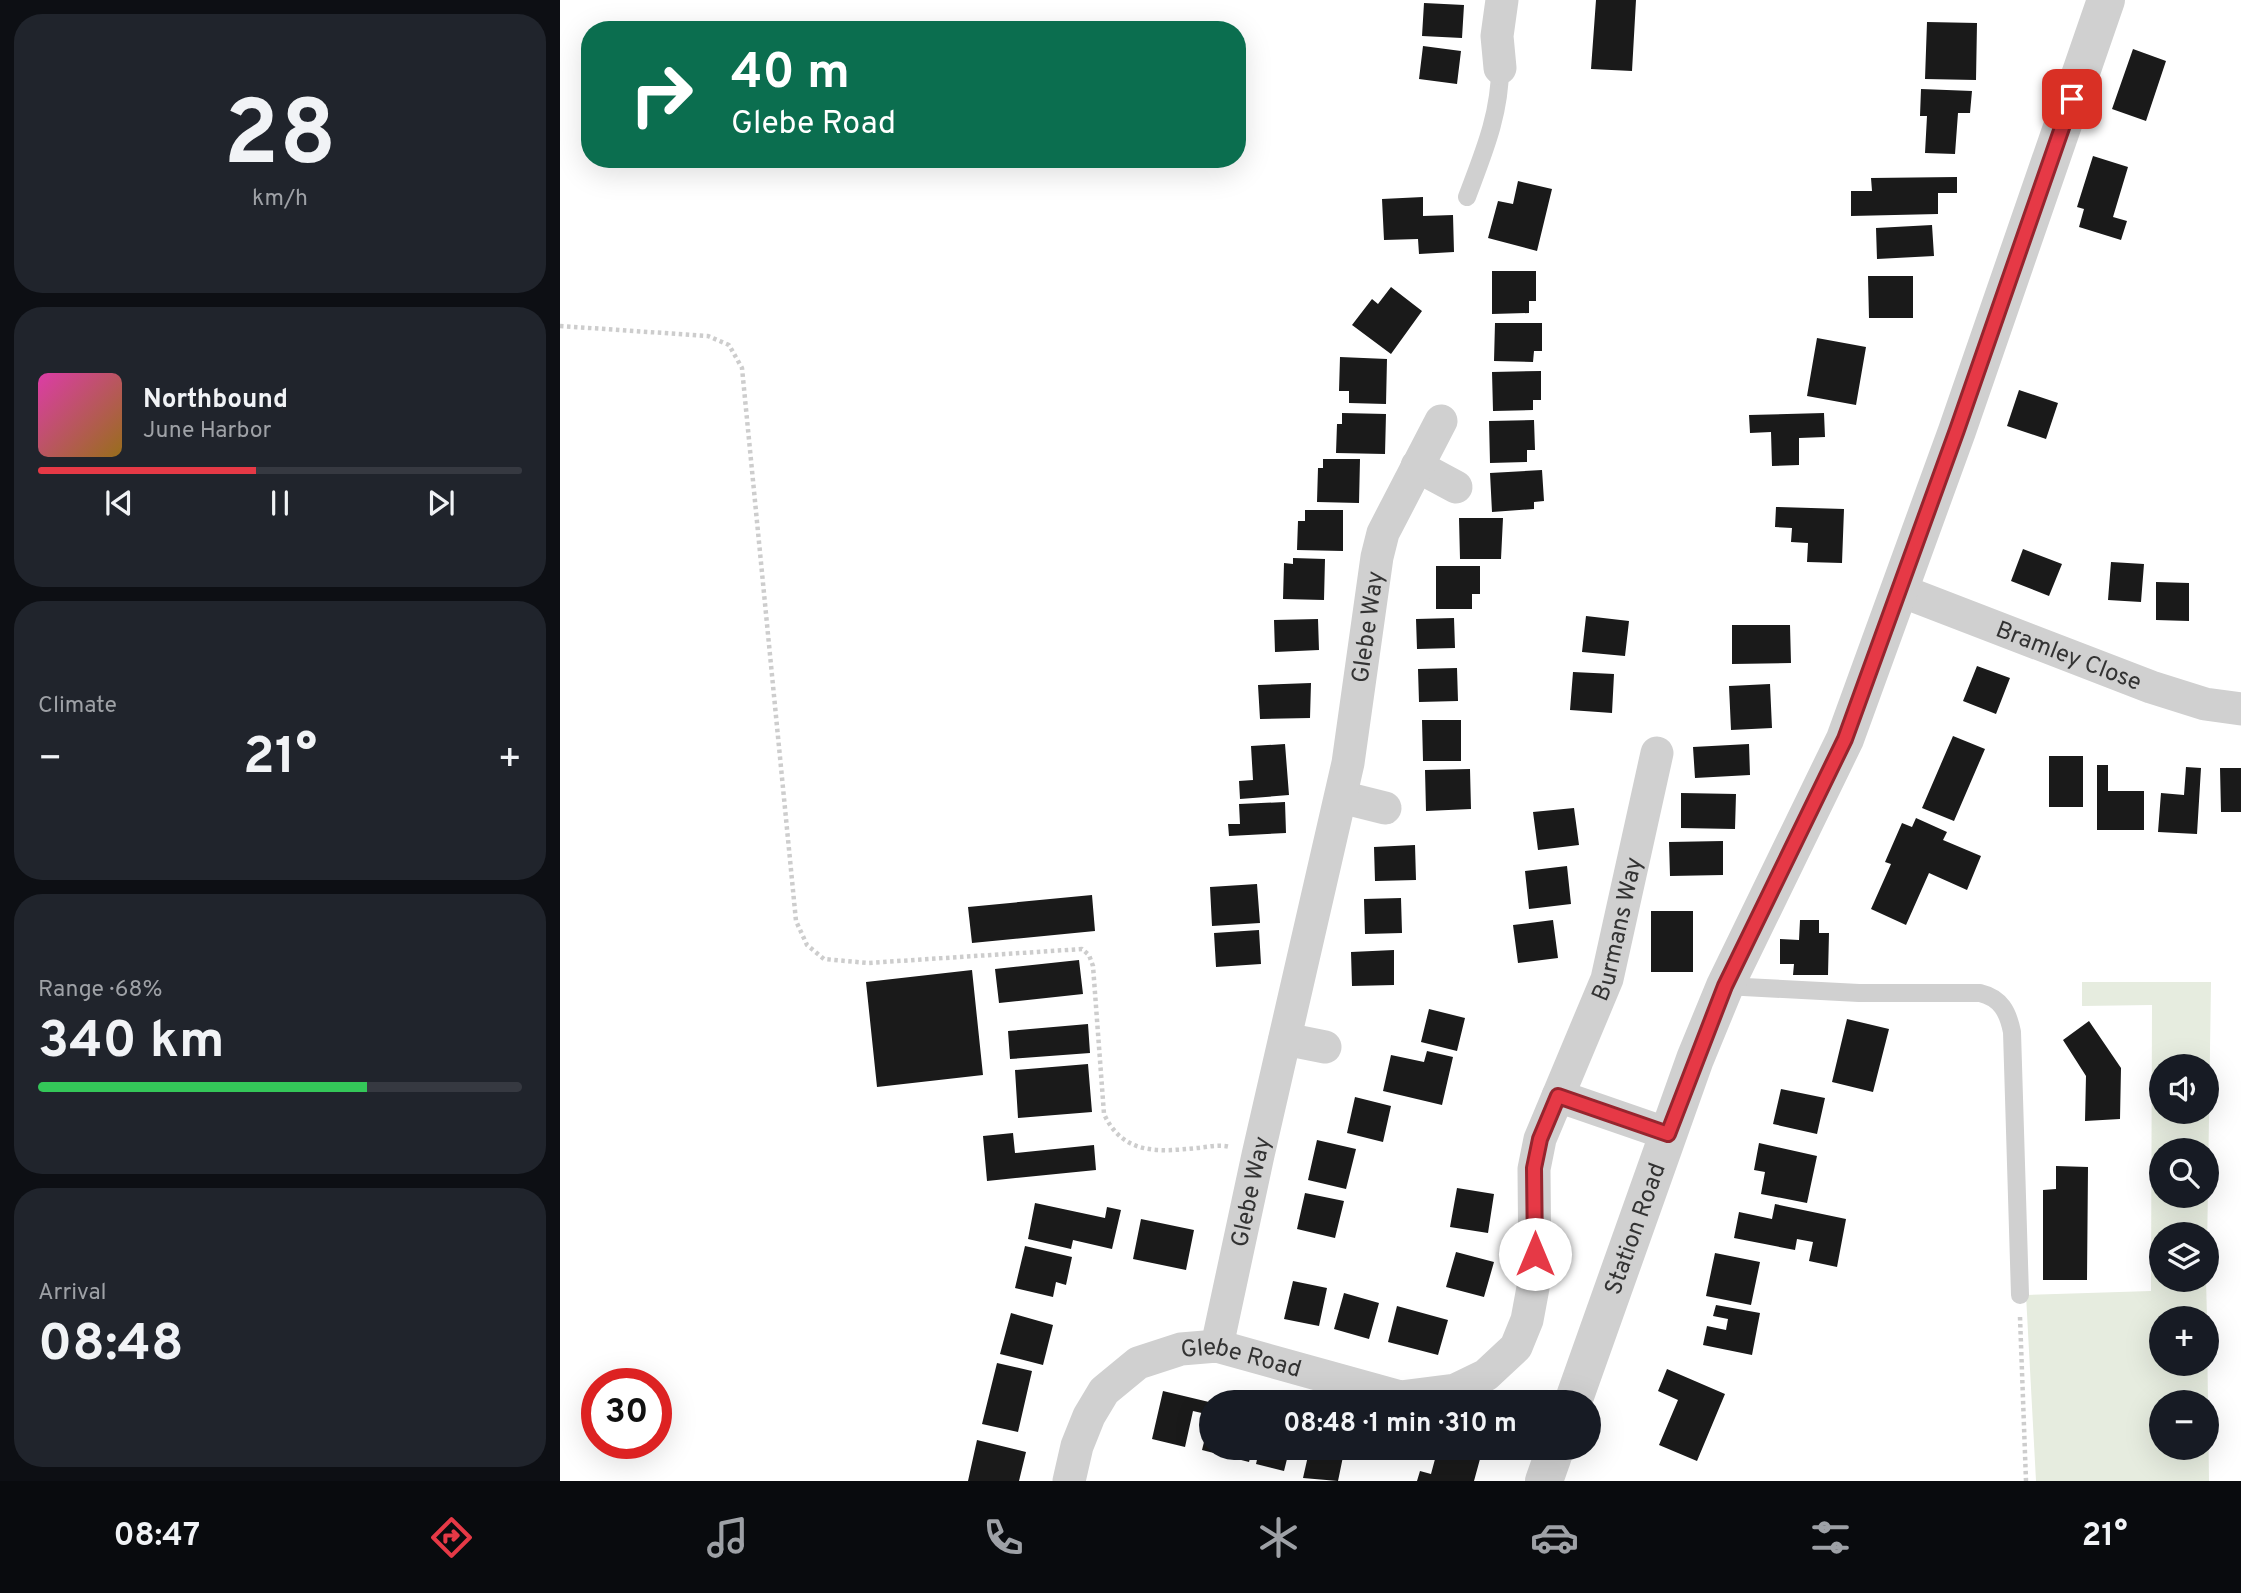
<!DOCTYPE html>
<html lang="en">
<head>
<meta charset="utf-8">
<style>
	:root { --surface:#171b24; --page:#20242c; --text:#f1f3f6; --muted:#9ea1a6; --line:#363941; --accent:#e63946 }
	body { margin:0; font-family:Overpass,sans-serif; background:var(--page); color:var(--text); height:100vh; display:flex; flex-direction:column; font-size:26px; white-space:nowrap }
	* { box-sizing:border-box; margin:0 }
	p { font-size:23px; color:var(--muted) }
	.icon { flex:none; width:38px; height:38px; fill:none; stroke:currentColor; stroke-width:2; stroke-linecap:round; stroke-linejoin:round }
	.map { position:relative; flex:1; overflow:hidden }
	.side { display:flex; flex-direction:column; gap:14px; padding:14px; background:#0d0f14; width:560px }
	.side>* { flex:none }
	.guide { position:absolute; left:21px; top:21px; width:665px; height:147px; border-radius:28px; box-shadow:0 7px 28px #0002; background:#0b6e4f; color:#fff; overflow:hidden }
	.controls { position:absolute; left:1589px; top:1054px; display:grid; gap:14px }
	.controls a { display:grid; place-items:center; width:70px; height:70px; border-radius:50%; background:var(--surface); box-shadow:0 7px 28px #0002; font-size:35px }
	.speed { position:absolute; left:21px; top:1368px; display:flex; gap:14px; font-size:35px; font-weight:700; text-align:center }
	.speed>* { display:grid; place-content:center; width:91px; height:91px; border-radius:50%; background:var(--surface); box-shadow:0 7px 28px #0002; line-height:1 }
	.speed .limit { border:10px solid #d22; background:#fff; color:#111 }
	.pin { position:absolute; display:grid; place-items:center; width:60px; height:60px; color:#fff; margin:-30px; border-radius:14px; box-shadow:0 4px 10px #0006 }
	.me { position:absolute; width:77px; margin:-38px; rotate:0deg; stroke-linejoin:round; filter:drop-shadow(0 0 5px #0008) }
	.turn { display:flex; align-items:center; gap:24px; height:147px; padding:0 35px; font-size:32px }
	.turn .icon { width:91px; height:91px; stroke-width:2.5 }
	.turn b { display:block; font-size:49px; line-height:60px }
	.big { font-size:52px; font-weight:700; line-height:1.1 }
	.side .widget { flex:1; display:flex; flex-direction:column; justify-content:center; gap:10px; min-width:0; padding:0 24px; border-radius:28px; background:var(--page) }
	.side .dial { align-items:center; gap:0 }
	.dial b { font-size:91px; line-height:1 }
	.song { display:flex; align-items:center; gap:21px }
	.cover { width:84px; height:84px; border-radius:10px; background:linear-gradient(135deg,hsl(320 70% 55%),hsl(40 70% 35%)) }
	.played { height:7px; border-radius:4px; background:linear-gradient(90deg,var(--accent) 45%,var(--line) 45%) }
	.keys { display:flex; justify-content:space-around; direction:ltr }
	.heat { display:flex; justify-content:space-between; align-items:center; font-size:38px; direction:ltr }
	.charge { height:10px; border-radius:5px; background:linear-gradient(90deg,#34c759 68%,var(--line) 0) }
	.trip { position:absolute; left:639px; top:1390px; width:402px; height:70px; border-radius:35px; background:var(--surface); box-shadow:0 7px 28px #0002; font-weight:700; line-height:70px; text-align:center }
	.menu { display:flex; height:112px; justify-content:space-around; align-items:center; background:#090b0e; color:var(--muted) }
	.menu .icon { width:49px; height:49px }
	.menu .current { color:var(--accent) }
	.menu b { font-size:32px; color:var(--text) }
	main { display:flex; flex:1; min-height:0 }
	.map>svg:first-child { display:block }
	.green { fill:#e6ecdf; fill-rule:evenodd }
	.building { fill:#1a1a1a }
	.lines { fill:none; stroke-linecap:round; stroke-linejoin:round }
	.path { stroke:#cdcdcd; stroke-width:4.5; stroke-dasharray:3.5 3.5; stroke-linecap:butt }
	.service { stroke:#d0d0d0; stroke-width:18 }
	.minor { stroke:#d0d0d0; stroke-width:33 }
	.tertiary { stroke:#d0d0d0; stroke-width:38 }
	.route-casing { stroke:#96252e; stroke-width:18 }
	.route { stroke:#e63946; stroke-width:12 }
	.labels { text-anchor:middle; stroke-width:7; stroke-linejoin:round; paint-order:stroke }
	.street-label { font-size:24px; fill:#333; stroke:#fff }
</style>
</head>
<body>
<main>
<section class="side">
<div class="widget dial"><b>28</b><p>km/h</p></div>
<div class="widget">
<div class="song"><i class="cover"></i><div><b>Northbound</b><p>June Harbor</p></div></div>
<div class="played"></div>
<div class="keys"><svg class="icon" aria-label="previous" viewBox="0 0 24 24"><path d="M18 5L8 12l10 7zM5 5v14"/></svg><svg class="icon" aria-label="pause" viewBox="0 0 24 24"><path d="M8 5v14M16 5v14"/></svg><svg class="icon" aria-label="next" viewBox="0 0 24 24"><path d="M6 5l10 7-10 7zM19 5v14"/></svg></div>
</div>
<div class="widget"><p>Climate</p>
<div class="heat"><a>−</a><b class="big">21°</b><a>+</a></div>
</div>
<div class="widget"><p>Range · 68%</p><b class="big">340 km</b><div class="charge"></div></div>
<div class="widget"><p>Arrival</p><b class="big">08:48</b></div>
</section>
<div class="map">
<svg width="1681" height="1481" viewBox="0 0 1681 1481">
	<rect width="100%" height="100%" fill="#fff"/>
	<!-- green -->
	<path class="green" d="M1522 982H1651L1647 1252V1234H1601V1279H1646L1647 1318H1601V1363H1647V1329L1649 1481H1476L1466 1295 1591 1291 1592 1005 1522 1006ZM1601 1066H1647V1111H1601ZM1601 1150H1647V1195H1601ZM1601 1402H1647V1447H1601Z"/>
	<!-- building -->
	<path class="building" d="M1036 0H1076L1072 71 1031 69Z
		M864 3 904 5 902 38 862 36Z
		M1367 22 1417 23 1416 80 1365 79Z
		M863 46 901 51 897 84 859 79Z
		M1573 49 1606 61 1586 121 1552 109Z
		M1361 89 1412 91 1410 113H1398L1395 154 1365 153 1367 116H1360Z
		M1533 156 1568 167 1553 217 1567 221 1561 240 1519 227 1524 209 1517 207Z
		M1397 177V193H1378V214L1291 216V191H1312L1311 178Z
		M958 181 992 189 977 251 928 238 938 201 953 204Z
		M863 197V216L893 215 894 252 859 254 858 239 824 240 822 199Z
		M1372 225 1374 256 1317 259 1316 228Z
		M932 271H976V301H969V313L932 314Z
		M1308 276H1353V318H1309Z
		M831 287 862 311 831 354 792 325 812 299 818 304Z
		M935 323H982V351H974L973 362 934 361Z
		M1257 338 1306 347 1296 405 1247 396Z
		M780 357 827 359 826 404 789 403V391H779Z
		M981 371V400H973V410L933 411 932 372Z
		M1459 390 1498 403 1486 439 1447 426Z
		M782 413 826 414 825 454 776 453 777 424H782Z
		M1264 413 1265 437 1239 438V465L1212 466 1211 432 1190 433 1189 415Z
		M974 420 975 450H967V462L930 463 929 421Z
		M763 459H800L799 503 757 502 758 468H763Z
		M982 470 984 501 974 502V509L932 512 930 473Z
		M1216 507 1284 509 1282 563 1247 562 1248 543 1231 542 1232 528 1215 527Z
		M745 510H783V551L737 550 738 521H745Z
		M899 518H943L941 559H900Z
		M1463 549 1502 564 1489 596 1451 581Z
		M733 558 765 559 764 600 723 599 724 563 733 564Z
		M1551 562 1584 564 1581 602 1548 600Z
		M876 566H920V594H912V609H876Z
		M1596 582 1629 583V621L1596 620Z
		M1026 616 1069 621 1065 656 1022 652Z
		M894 618 895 648 857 649 856 619Z
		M758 619 759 650 715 652 714 620Z
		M1172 625H1230L1231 663 1172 664Z
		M1417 666 1450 678 1436 714 1403 701Z
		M897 668 898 701 859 702 858 669Z
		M1013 672 1054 674 1052 713 1010 710Z
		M751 683 750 718 700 719 698 685Z
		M1210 684 1212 728 1171 730 1169 686Z
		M862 720H901V761H863Z
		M1393 736 1425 749 1394 821 1362 808Z
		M725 744 729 795 680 799 679 781 693 780 691 746Z
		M1189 744 1190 775 1135 778 1133 747Z
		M1489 756H1523V807H1489Z
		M1537 765H1548V791H1584V830H1537Z
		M1626 767 1641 768 1637 834 1598 832 1601 793 1624 795Z
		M1660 768H1681V812H1661Z
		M910 769 911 809 866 811 865 770Z
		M1121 793 1176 794 1175 829 1121 828Z
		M725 802 726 833 669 836 668 824H680L679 804Z
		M1014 808 1019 845 978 850 973 812Z
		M1356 818 1387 832 1383 840 1421 856 1407 890 1369 873 1346 925 1311 909 1331 864 1325 862 1342 823 1352 827Z
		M1163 841V875L1110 876 1109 842Z
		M855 845 856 880 815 881 814 847Z
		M1007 866 1011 904 969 909 965 871Z
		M697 884 700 923 652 926 650 887Z
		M532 895 535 931 412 943 408 907Z
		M841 898 842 933 805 934 804 899Z
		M1091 911H1133V972H1091Z
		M993 920 998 958 958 963 953 925Z
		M1240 920H1259V933H1269L1268 975H1233L1234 964H1220V939L1239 940Z
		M699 930 701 964 656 967 654 933Z
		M834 950V985L792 986 791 952Z
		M519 960 523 994 439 1003 435 969Z
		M412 970 423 1075 317 1087 306 982Z
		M869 1009 905 1018 897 1051 861 1042Z
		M1287 1019 1329 1029 1313 1092 1272 1082Z
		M1529 1021 1561 1068 1560 1119 1525 1121 1526 1076 1503 1040Z
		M528 1024 530 1053 450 1059 448 1031Z
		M867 1051 893 1057 882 1105 823 1091 831 1055 864 1062Z
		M528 1064 532 1112 458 1118 455 1070Z
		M1221 1089 1265 1098 1257 1134 1213 1124Z
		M795 1097 831 1106 823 1142 787 1133Z
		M453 1133 455 1153 534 1145 536 1170 427 1181 423 1136Z
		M757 1140 796 1149 786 1189 748 1180Z
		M1199 1143 1257 1156 1247 1203 1201 1194 1205 1172 1194 1170Z
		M1496 1166 1528 1167 1527 1280H1483V1190L1496 1189Z
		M897 1188 934 1194 928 1233 890 1227Z
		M745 1193 784 1201 775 1238 737 1229Z
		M475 1203 545 1218 547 1207 561 1210 552 1249 513 1240 511 1249 468 1239Z
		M1215 1204 1286 1219 1277 1267 1249 1261 1253 1242 1237 1239 1235 1250 1174 1238 1179 1212 1212 1219Z
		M581 1219 634 1230 626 1270 573 1259Z
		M465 1246 512 1257 506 1285 496 1282 493 1297 455 1288Z
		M896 1252 934 1262 924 1297 886 1287Z
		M1155 1253 1200 1262 1191 1305 1146 1296Z
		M733 1281 767 1288 759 1326 724 1319Z
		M784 1293 819 1303 809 1339 774 1329Z
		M1156 1305 1200 1313 1192 1355 1143 1345 1147 1326 1166 1330 1168 1319 1153 1316Z
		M837 1306 888 1320 878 1355 828 1342Z
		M451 1313 493 1325 483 1365 440 1354Z
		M437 1363 472 1371 458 1432 422 1424Z
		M1107 1369 1165 1394 1137 1461 1099 1445 1118 1400 1098 1391Z
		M603 1391 649 1402 646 1414 633 1411 625 1447 592 1439Z
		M650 1418 651 1447H693L689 1462 642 1450Z
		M417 1440 466 1452 459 1481H408Z
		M700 1447H730L724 1471 696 1464Z
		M750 1447H785L778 1481 743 1478Z
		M878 1448 920 1459 914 1481H857L860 1471 871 1474Z"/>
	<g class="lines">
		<!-- path -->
		<path class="path" d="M0 326 148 336 169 345 182 368 236 921 247 945 264 959 308 963 522 949 529 955 533 966 544 1114C563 1155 598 1152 637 1148 648 1147 660 1144 670 1147
			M1460 1317 1466 1481"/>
		<!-- service -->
		<path class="service" d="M907 197C923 154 940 115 940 68
			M1165 986 1299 993H1420C1441 998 1448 1012 1452 1032L1460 1295"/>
		<!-- minor -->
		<g class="minor">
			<path d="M940 68 937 36 942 0"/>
			<path d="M857 466 896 487"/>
			<path id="s1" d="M1339 590 1591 687 1645 704 1681 709"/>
			<path d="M781 797 825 808"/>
			<path d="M725 1039 765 1047"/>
			<path id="s2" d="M998 1096 1047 979 1097 753"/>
			<path id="s3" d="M657 1346 698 1155 788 763 817 557 823 533 881 421"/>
			<path id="s4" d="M509 1481 517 1446 529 1416 544 1391 578 1363 621 1349 657 1346 840 1397 895 1390 926 1375 956 1347 967 1320 975 1277 974 1169 980 1139 998 1096 1108 1134"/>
		</g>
		<!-- tertiary -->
		<g class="tertiary">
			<path id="s5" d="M1013 1402 1135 1059 1165 986 1285 739 1397 431 1546 0"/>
			<path d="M984 1481 996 1447"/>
		</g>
	</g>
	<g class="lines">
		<defs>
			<path id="route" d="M975 1254 974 1168 980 1139 998 1096 1108 1134 1165 986 1285 739 1397 430 1512 99"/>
		</defs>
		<!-- route casing -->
		<use href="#route" class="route-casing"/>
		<!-- route -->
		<use href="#route" class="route"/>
	</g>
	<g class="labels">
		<!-- street labels -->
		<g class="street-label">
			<text dy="8" stroke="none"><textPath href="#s3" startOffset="735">Glebe Way</textPath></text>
			<text dy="8" stroke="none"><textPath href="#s1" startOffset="182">Bramley Close</textPath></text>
			<text dy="8" stroke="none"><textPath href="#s2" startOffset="178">Burmans Way</textPath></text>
			<text dy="8" stroke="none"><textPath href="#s3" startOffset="158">Glebe Way</textPath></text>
			<text dy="8" stroke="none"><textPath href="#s5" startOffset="184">Station Road</textPath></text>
			<text dy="8" stroke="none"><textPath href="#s4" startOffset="248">Glebe Road</textPath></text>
		</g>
	</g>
</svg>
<div class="controls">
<a><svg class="icon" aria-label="sound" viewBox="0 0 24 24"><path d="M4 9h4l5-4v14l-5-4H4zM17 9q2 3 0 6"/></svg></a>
<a><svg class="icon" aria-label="search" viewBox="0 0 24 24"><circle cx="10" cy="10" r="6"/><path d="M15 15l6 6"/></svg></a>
<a><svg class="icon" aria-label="layers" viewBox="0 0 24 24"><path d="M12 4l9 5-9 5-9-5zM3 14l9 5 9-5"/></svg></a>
<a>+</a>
<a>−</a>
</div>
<div class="speed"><div class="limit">30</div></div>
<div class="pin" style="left:1512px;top:99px;background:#d93025"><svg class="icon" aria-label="arrive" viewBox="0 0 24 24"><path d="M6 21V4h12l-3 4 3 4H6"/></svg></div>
<svg class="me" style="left:975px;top:1254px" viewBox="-20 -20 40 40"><circle r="19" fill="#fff"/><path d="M0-13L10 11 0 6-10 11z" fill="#e63946"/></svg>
<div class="trip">08:48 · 1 min · 310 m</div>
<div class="guide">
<div class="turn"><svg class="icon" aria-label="right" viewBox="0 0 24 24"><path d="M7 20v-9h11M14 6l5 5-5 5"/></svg><div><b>40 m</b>Glebe Road</div></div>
</div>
</div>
</main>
<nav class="menu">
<b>08:47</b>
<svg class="icon current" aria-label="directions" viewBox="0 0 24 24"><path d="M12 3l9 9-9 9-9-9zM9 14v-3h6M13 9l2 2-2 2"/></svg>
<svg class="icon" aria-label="music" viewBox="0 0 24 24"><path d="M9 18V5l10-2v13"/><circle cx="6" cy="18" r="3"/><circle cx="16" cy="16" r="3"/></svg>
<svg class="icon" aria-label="phone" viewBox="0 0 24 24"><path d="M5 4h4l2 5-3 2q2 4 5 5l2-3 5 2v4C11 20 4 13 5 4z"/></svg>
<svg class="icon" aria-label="climate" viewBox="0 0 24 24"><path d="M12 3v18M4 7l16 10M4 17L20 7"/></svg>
<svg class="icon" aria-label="car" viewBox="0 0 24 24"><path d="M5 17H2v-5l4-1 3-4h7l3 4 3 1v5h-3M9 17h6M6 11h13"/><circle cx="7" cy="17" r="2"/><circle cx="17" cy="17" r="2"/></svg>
<svg class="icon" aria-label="filters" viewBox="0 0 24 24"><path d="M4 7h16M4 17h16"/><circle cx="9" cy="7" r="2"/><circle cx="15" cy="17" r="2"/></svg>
<b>21°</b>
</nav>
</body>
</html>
